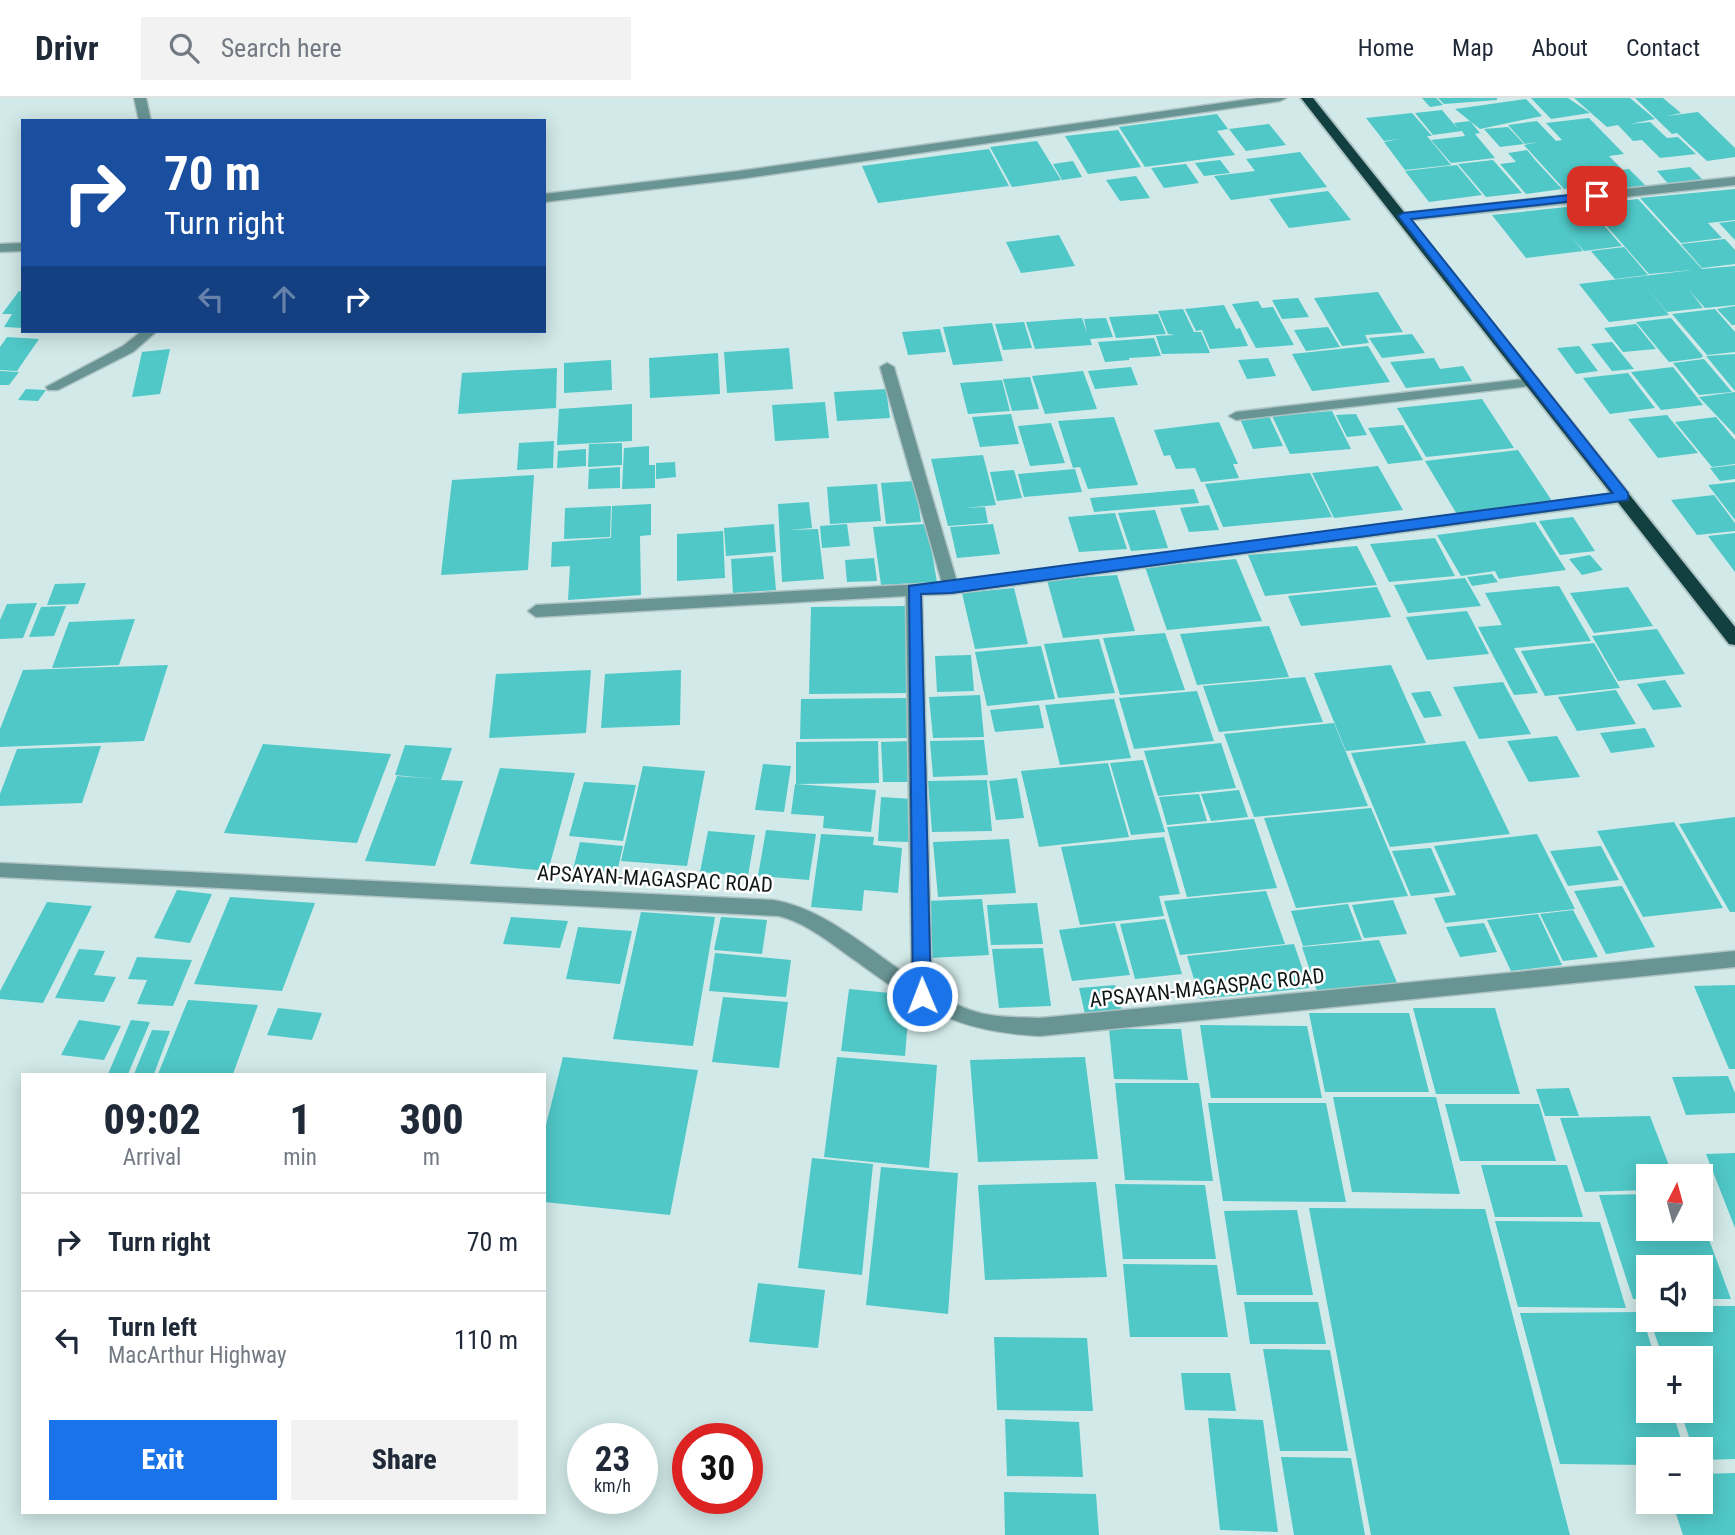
<!DOCTYPE html>
<meta charset="utf-8">
<style>
:root{--surface:#fff;--page:#f2f2f3;--text:#1f2937;--muted:#747a83;--line:#e0e1e3;--accent:#1a73e8}
body{margin:0;font-family:"Roboto Condensed",sans-serif;background:var(--page);color:var(--text);height:100vh;display:flex;flex-direction:column;font-size:26px;white-space:nowrap}
*{box-sizing:border-box;margin:0}
p{font-size:23px;color:var(--muted)}
.icon{flex:none;width:38px;height:38px;fill:none;stroke:currentColor;stroke-width:2;stroke-linecap:round;stroke-linejoin:round}
.map{position:relative;flex:1;overflow:hidden}
.sheet{position:absolute;left:21px;top:975px;width:525px;height:441px;display:flex;flex-direction:column;background:var(--surface);border-radius:0px;box-shadow:0 4px 18px #0003}
.sheet>*{flex:none}
.hud{position:absolute;left:21px;top:21px;width:525px;height:214px;border-radius:0px;box-shadow:0 4px 18px #0003;background:#1a4fa0;color:#fff;overflow:hidden}
.needle{width:46px;rotate:6deg}
.tools{position:absolute;left:1636px;top:1066px;display:grid;gap:14px}
.tools a{display:grid;place-items:center;width:77px;height:77px;border-radius:0px;background:var(--surface);box-shadow:0 4px 18px #0003;font-size:35px}
.speed{position:absolute;left:567px;top:1325px;display:flex;gap:14px;font-size:35px;font-weight:700;text-align:center}
.speed>*{display:grid;place-content:center;width:91px;height:91px;border-radius:50%;background:var(--surface);box-shadow:0 4px 18px #0003;line-height:1}
.speed small{font-size:18px;font-weight:400}
.speed .limit{border:10px solid #d22;background:#fff;color:#111}
.pin{position:absolute;display:grid;place-items:center;width:60px;height:60px;color:#fff;margin:-30px;border-radius:14px;box-shadow:0 4px 10px #0006}
.me{position:absolute;width:77px;margin:-38px;rotate:359deg;stroke-linejoin:round;filter:drop-shadow(0 0 5px #0008)}
.turn{display:flex;align-items:center;gap:24px;height:147px;padding:0 28px;font-size:32px}
.turn .icon{width:91px;height:91px;stroke-width:2.5}
.turn b{display:block;font-size:49px;line-height:60px}
.lanes{display:flex;align-items:center;height:66px;padding:0 28px;background:#0003;justify-content:center;gap:35px;direction:ltr}
.lanes .off{opacity:.35}
.eta{display:flex;justify-content:space-evenly;align-items:center;height:119px;text-align:center}
.eta b{font-size:42px;font-weight:800;line-height:49px}
.cta{display:flex;gap:14px;margin-top:auto;padding:14px 28px}
.cta a{flex:1;height:80px;border-radius:0px;background:var(--accent);color:#fff;font-size:28px;font-weight:800;line-height:80px;text-align:center}
.cta a+a{background:var(--page);color:var(--text)}
ul{padding:0;list-style:none}
li{display:flex;align-items:center;gap:21px;height:98px;padding:0 28px;border-top:2px solid var(--line)}
li div{flex:1}
li b{display:block;font-size:26px}
li em{font-style:normal}
header{display:flex;align-items:center;gap:42px;box-sizing:border-box;height:98px;padding:0 35px;background:var(--surface);border-bottom:2px solid var(--line)}
header strong{font-size:33px}
nav{display:flex;gap:38px;margin-inline-start:auto;font-size:24px}
.search{width:490px;height:63px;background:var(--page);display:flex;align-items:center;gap:18px;box-sizing:border-box;padding:0 24px;border-radius:0px;color:var(--muted);font-size:26px}
.map>svg:first-child{display:block}
</style>
<header>
<strong>Drivr</strong>
<div class="search"><svg class="icon" aria-label="search" viewBox="0 0 24 24"><circle cx="10" cy="10" r="6"/><path d="M15 15l6 6"/></svg>Search here</div>
<nav><a>Home</a><a>Map</a><a>About</a><a>Contact</a></nav>
</header>
<div class="map">
<svg width="1735" height="1437" viewBox="0 0 1735 1437">
<rect width="100%" height="100%" fill="#d1e9e8"/>
<path fill="#4fc8c7" d="M1422,0H1436L1443,7L1430,9Z
M1438,0H1497V2L1444,6Z
M1531,0H1568L1590,15L1551,21Z
M1574,0H1630L1655,21L1630,26L1650,24L1667,40L1678,39L1696,56L1660,60L1642,42L1633,43L1618,27L1607,29Z
M1635,0H1663L1681,15L1667,18L1698,14L1735,50V59L1707,63L1677,35L1672,36Z
M1526,1L1542,18L1480,31L1455,11Z
M1442,12L1458,31L1454,25L1470,23L1480,35L1475,36L1495,60L1451,65L1431,42L1465,38L1462,33L1433,37L1415,15Z
M1412,15L1432,38H1427L1451,67L1405,72L1384,44L1399,41L1384,43L1366,20Z
M1217,16L1228,31L1217,33L1235,57L1145,69L1119,29Z
M1589,20L1624,56L1609,58L1621,70L1592,74L1579,61L1603,86L1564,91L1524,47L1538,44L1525,46L1508,27L1537,23L1556,43L1562,42L1546,25Z
M1269,26L1286,47L1246,53L1229,31Z
M1508,29L1524,46L1500,49L1484,31Z
M1118,32L1141,69L1088,76L1065,38Z
M1037,43L1061,82L1012,89L990,49Z
M989,51L1009,88L878,105L862,68Z
M1527,52L1535,62L1562,91L1526,96L1500,66L1516,64L1508,55Z
M1300,54L1327,89L1231,102L1214,78L1255,73L1246,61Z
M1220,62L1230,75L1204,78L1195,65Z
M1493,62L1522,95L1486,99L1458,66Z
M1073,63L1082,79L1062,82L1053,66Z
M1186,66L1199,85L1164,90L1151,70Z
M1457,67L1482,97L1429,104L1405,73Z
M1690,69L1705,84L1670,88L1657,73Z
M1629,71L1647,89L1613,93L1595,75Z
M1136,78L1150,100L1120,103L1106,82Z
M1735,91V122L1708,125L1722,140L1681,145L1640,100Z
M1328,93L1351,122L1289,130L1269,101Z
M1638,101L1702,171L1735,168V207L1705,210L1689,192L1703,210L1667,214L1644,186L1669,217L1609,224L1579,186L1692,172L1649,176L1588,107Z
M1586,107L1622,148L1584,153L1572,140L1583,153L1526,160L1492,117Z
M1735,123V142L1719,125Z
M1059,137L1075,168L1021,175L1006,144Z
M1725,141L1735,152V166L1702,170L1681,146Z
M1624,149L1648,177L1615,181L1591,153Z
M19,193L23,194V230L4,229L12,216H2Z
M1378,194L1403,234L1365,237L1369,245L1342,248L1314,200Z
M1298,200L1309,219L1282,221L1272,202Z
M1258,203L1262,210L1273,209L1294,247L1256,250L1232,206Z
M1224,207L1236,231L1240,230L1248,248L1210,251L1202,232L1196,233L1185,211Z
M1735,208V227H1732L1717,211Z
M1183,211L1194,234H1201L1210,255L1162,256L1156,238L1175,237L1168,236L1158,213Z
M1715,211L1735,234V254L1707,257L1672,216Z
M1158,216L1166,236L1116,240L1109,219Z
M1082,220L1087,235L1084,221L1106,220L1113,239L1090,241L1092,247L1035,251L1026,224Z
M1671,220L1703,258L1701,260L1669,264L1636,224Z
M1024,224L1032,250L1003,252L995,226Z
M992,225L1003,263L953,267L943,229Z
M1636,226L1656,251L1623,254L1604,230Z
M1328,229L1340,249L1306,253L1294,232Z
M940,231L946,254L908,257L902,234Z
M1412,236L1425,255L1382,260L1369,240Z
M7,239L39,241L17,273L0,272V249Z
M1154,240L1161,258L1129,260V262L1105,264L1098,244Z
M1612,244L1634,271L1612,273L1591,246Z
M1368,248L1390,284L1312,293L1292,256Z
M1579,248L1598,273L1576,276L1557,250Z
M789,250L793,291L727,295L724,254Z
M170,251L160,296L132,299L142,254Z
M718,255L720,296L650,300L649,260Z
M1735,256V293L1706,258Z
M1268,260L1276,278L1247,281L1238,262Z
M1434,260L1440,271L1463,268L1472,283L1406,290L1390,264Z
M1704,261L1732,294L1699,297L1673,265Z
M611,262L612,292L564,295V265Z
M1131,269L1138,287L1095,291L1088,273Z
M1673,269L1703,307L1661,312L1631,274Z
M557,270L556,310L458,316L462,275Z
M0,273L19,274L9,287H0Z
M1083,273L1097,311L1045,316L1032,278Z
M1628,275L1655,310L1610,316L1583,280Z
M1030,279L1039,311L1012,313L1003,281Z
M1002,282L1010,313L968,316L960,285Z
M26,291L46,292L38,303L18,302Z
M886,291L890,320L837,323L834,294Z
M1735,294V337L1699,299Z
M1482,301L1514,350L1426,359L1397,310Z
M825,304L829,340L775,343L772,307Z
M632,306V343L557,347L559,311Z
M1332,313L1351,351L1290,356L1272,318Z
M1011,316L1019,346L980,349L972,319Z
M1356,316L1367,337L1347,339L1336,317Z
M1667,317L1698,355L1658,360L1628,321Z
M1269,318L1283,348L1253,351L1240,321Z
M1114,319L1138,387L1088,391L1080,369L1073,370L1058,323Z
M1716,319L1735,342V366L1712,369L1675,324Z
M1219,324L1238,366H1233L1239,380L1201,384L1195,370L1176,371L1170,357L1164,358L1154,332Z
M1051,325L1065,365L1030,368L1018,328Z
M1403,327L1423,362L1388,366L1368,330Z
M554,343L553,370L517,372L519,345Z
M622,345V367L588,369L589,346Z
M649,348V367H655V390L622,391L624,350Z
M586,351V368L557,370L558,353Z
M1518,352L1554,406L1458,418L1425,363Z
M983,357L996,407L964,410L985,409L988,425L948,428L931,361Z
M675,364L676,379L656,381V365Z
M1735,367V381L1720,383L1710,370Z
M1378,368L1403,412L1334,420L1312,375Z
M620,369V390L588,391L589,371Z
M1075,371L1082,394L1024,399L1018,376Z
M1014,372L1022,400L997,403L990,374Z
M1310,375L1332,419L1223,429L1205,386Z
M534,377L528,472L441,477L452,382Z
M915,383L921,424L886,426L881,385Z
M1735,384V422L1708,387Z
M877,386L881,423L830,426L827,389Z
M1194,391L1199,405L1094,414L1090,400Z
M1714,397L1735,425V433L1697,437L1671,402Z
M809,404L812,430L789,432L818,431L824,481L782,484L778,406Z
M651,406V437L640,438L641,497L568,502L570,468L551,469L552,444L611,440L612,408Z
M1209,407L1219,432L1189,434L1180,410Z
M611,408L610,439L564,441L565,410Z
M1155,412L1168,450L1131,453L1118,415Z
M1115,415L1127,451L1079,454L1068,419Z
M1573,419L1595,453L1560,457L1539,423Z
M1535,424L1566,472L1499,481L1495,473L1461,478L1437,437Z
M774,426L776,454L726,458L724,430Z
M847,426L850,448L822,450L820,428Z
M927,426L937,484L881,487L873,429Z
M993,426L1000,456L957,460L950,429Z
M723,433L725,480L677,483V436Z
M1735,435V474L1708,438Z
M1435,440L1455,478L1389,484L1370,446Z
M1357,448L1377,487L1265,498L1248,457Z
M1590,457L1603,472L1582,477L1569,461Z
M773,458L776,492L733,495L731,461Z
M874,460L877,483L847,484L845,462Z
M1236,461L1262,523L1167,532L1145,469Z
M1492,476L1498,484L1472,488L1467,479Z
M1117,477L1135,533L1063,540L1047,482Z
M1465,480L1481,508L1408,515L1394,487Z
M86,485L78,506L47,507L55,486Z
M1559,488L1591,543L1514,550L1538,595L1514,597L1478,529L1502,527L1485,495Z
M1377,489L1391,519L1301,528L1288,498Z
M1628,489L1653,528L1594,535L1570,495Z
M1014,490L1028,546L975,551L962,495Z
M37,505L23,540L0,541V522L7,506Z
M66,508L54,538L29,539L41,509Z
M907,508L911,595L809,596L811,509Z
M1467,513L1489,556L1427,562L1406,519Z
M135,521L119,567L52,570L69,524Z
M1269,528L1289,579L1197,587L1180,536Z
M1657,531L1685,576L1618,583L1592,538Z
M1165,535L1185,592L1120,597L1103,540Z
M1099,541L1115,595L1058,600L1044,546Z
M1594,545L1620,590L1545,598L1521,553Z
M1041,548L1055,601L987,608L975,554Z
M971,557L974,593L937,594L935,558Z
M168,567L144,643L0,649V631L23,572Z
M1391,567L1426,645L1346,653L1314,575Z
M591,572L586,635L489,640L496,576Z
M681,572L680,627L601,630L605,576Z
M1305,579L1323,624L1219,634L1203,588Z
M1665,582L1682,609L1653,612L1637,586Z
M1503,584L1531,636L1479,641L1453,589Z
M1616,592L1636,626L1577,633L1558,599Z
M1197,593L1214,643L1134,651L1119,600Z
M1430,593L1442,618L1424,620L1411,595Z
M980,597L984,639L933,640L929,599Z
M907,600L909,640L800,641L801,601Z
M1114,601L1131,660L1060,667L1045,607Z
M1039,607L1044,630L995,634L990,612Z
M1334,625L1368,708L1254,719L1224,636Z
M1645,630L1655,649L1611,655L1600,635Z
M1557,638L1580,679L1529,684L1507,643Z
M984,642L988,677L933,679L930,643Z
M878,643L879,685L796,686V644Z
M910,643L912,684H883L881,644Z
M1465,643L1510,736L1390,749L1351,655Z
M1221,645L1236,690L1158,698L1144,653Z
M263,646L391,656L357,745L224,735Z
M405,647L452,650L441,682L463,683L435,768L365,763L397,678L434,681L395,677Z
M101,648L82,705L0,708V696L17,651Z
M1143,662L1165,734L1131,737L1110,665Z
M1108,665L1129,739L1039,749L1021,673Z
M763,666L791,668L784,714L755,712Z
M643,668L705,673L687,768L621,763Z
M500,670L575,675L548,773L470,766Z
M1017,680L1024,720L996,722L989,683Z
M987,682L992,733L932,734L928,683Z
M584,684L636,687L623,743L569,738Z
M795,686L876,692L871,734L823,730L824,718L791,716Z
M1239,692L1248,719L1211,723L1201,696Z
M1199,696L1207,723L1167,727L1159,699Z
M881,699L912,701L909,744L878,743Z
M1371,710L1408,798L1296,810L1264,720Z
M1735,719V814H1730L1679,726Z
M1254,721L1277,790L1187,799L1167,729Z
M1674,724L1723,810L1643,819L1597,733Z
M766,732L816,736L809,782L758,778Z
M708,733L755,737L748,778L700,774Z
M821,736L874,739L873,747L902,750L898,795L864,792L862,813L811,809Z
M1537,736L1575,811L1445,825L1434,800L1456,797L1434,748Z
M1164,739L1180,796L1159,798L1164,818L1080,827L1061,749Z
M1009,741L1016,795L938,799L933,744Z
M580,744L623,748L616,779L572,775Z
M1601,748L1619,782L1568,788L1550,753Z
M1431,750L1450,794L1411,798L1392,753Z
M1622,788L1655,849L1606,856L1574,793Z
M177,792L212,796L190,845L154,840Z
M1266,793L1285,846L1180,857L1164,803Z
M230,799L315,805L282,893L194,886Z
M982,801L989,857L929,860L924,803Z
M1393,802L1407,836L1364,840L1352,807Z
M47,804L92,808L43,905L0,901V893Z
M1037,805L1043,846L991,847L987,807Z
M1348,806L1362,842L1303,848L1291,813Z
M1573,812L1598,859L1563,863L1540,816Z
M641,814L715,819L693,948L613,941Z
M1538,816L1562,867L1511,873L1487,822Z
M511,819L568,823L560,850L503,846Z
M721,819L767,822L762,856L714,852Z
M1165,821L1182,876L1135,881L1120,826Z
M1115,825L1130,877L1072,883L1059,832Z
M1484,825L1497,854L1460,859L1446,829Z
M578,829L632,833L620,886L566,881Z
M1379,842L1398,887L1318,896L1302,849Z
M1294,846L1309,890L1200,901L1187,858Z
M1043,850L1051,908L999,910L992,851Z
M79,851L105,853L94,877L116,879L104,904L55,900Z
M715,855L791,862L786,899L709,893Z
M137,859L192,862L173,908L137,906L147,882L128,881Z
M1115,887L1122,912L1085,916L1079,890Z
M1735,887V971H1729L1694,888Z
M849,891L910,897L905,958L841,953Z
M723,899L788,904L779,970L712,964Z
M188,902L258,907L233,976H158Z
M278,910L322,915L312,942L267,937Z
M1413,910H1495L1520,996H1436Z
M1309,915H1409L1429,994H1325Z
M79,922L121,928L104,962L61,957Z
M131,922L150,924L128,976H108Z
M1200,927L1307,928L1322,1000H1211Z
M1109,931H1181L1188,982L1114,981Z
M152,932L170,933L154,976H134Z
M563,959L698,972L670,1117L544,1104V1035Z
M837,959L937,967L929,1070L824,1059Z
M1085,959L1098,1061L978,1064L970,962Z
M1728,978L1735,995V1015L1686,1017L1672,979Z
M1115,985H1199L1213,1083L1125,1082Z
M1569,990L1579,1018H1545L1536,991Z
M1333,999H1436L1460,1096L1352,1094Z
M1208,1005H1326L1346,1104L1223,1103Z
M1445,1006H1539L1556,1063H1460Z
M1650,1018L1673,1078H1648V1092L1585,1094L1560,1020Z
M1735,1055V1130L1706,1056Z
M812,1060L873,1066L862,1177L798,1170Z
M1481,1067H1567L1583,1119H1495Z
M881,1069L958,1075L948,1216L866,1207Z
M1096,1084L1107,1179L985,1182L978,1087Z
M1115,1086L1205,1087L1216,1161H1123Z
M1648,1096V1130H1701V1120L1731,1201H1701V1169H1648V1201H1633L1599,1097Z
M1309,1110L1485,1111L1570,1437H1371Z
M1297,1112L1313,1197H1237L1224,1113Z
M1495,1123L1600,1124L1626,1210L1518,1209Z
M1123,1166L1217,1167L1228,1239H1130Z
M758,1185L825,1192L818,1250L749,1244Z
M1244,1204H1318L1326,1246H1250Z
M1701,1208H1735V1361L1701,1362V1351H1693L1680,1312H1701V1260H1663L1650,1222H1701Z
M1641,1214L1655,1260H1648V1312H1672L1684,1351H1648V1367L1560,1366L1520,1215Z
M994,1239L1087,1240L1093,1313L997,1312Z
M1263,1251L1330,1252L1348,1353H1280Z
M1181,1275H1230L1236,1313L1185,1312Z
M1208,1320L1263,1322L1278,1434L1220,1432Z
M1005,1321L1079,1324L1083,1379L1007,1378Z
M1281,1359L1351,1360L1365,1437H1294Z
M1735,1375V1437H1683L1672,1404H1701V1376Z
M1004,1394L1096,1396L1099,1437H1005Z"/>
<g fill="none" stroke-linecap="round" stroke-linejoin="round">
<g stroke="#aec3c3" stroke-width="3">
<path id="minor" d="M134,0H146L151,23H139Z
M1257,0H1286L1280,3L739,81L544,104V96L739,73Z
M1735,79V87L1403,123L1397,119L1403,115Z
M23,145V153L0,154V146Z
M142,233H157L133,254L58,292H48L46,289L123,248Z
M887,265L894,269L957,484L1623,394L1630,399L1623,404L951,496L922,497L932,898L929,904L922,906L915,904L912,898L906,498L536,519L528,513L536,507L942,485L880,269Z
M1533,280L1538,281V287L1236,322L1229,318L1236,314Z"/>
</g>
<g stroke="#aec3c3" stroke-width="3">
<path id="tertiary" d="M0,765L773,802C842,813 902,887 970,912C992,920 1017,919 1040,920L1735,853V869L1040,938C957,934 922,911 856,863C833,847 806,824 778,818L0,779Z"/>
</g>
<g stroke="#aec3c3" stroke-width="4">
<path id="trunk" d="M1301,0H1313L1735,529V547L1729,546Z"/>
</g>
<use href="#minor" fill="#689493" fill-rule="evenodd"/>
<use href="#tertiary" fill="#689493" fill-rule="evenodd"/>
<use href="#trunk" fill="#123f3f" fill-rule="evenodd"/>
</g>
<path fill="#1a73e8" stroke="#114b97" stroke-width="2" d="M1597,94L1602,98L1601,100L1411,121L1628,395V402L951,495L921,496L931,898L928,904H916L913,898L909,488L1613,395L1398,118L1403,115Z"/>
<g text-anchor="middle" dominant-baseline="central" stroke-width="5" stroke-linejoin="round" paint-order="stroke">
<g font-size="21" fill="#101818" stroke="#fff">
<text transform="translate(655 781) rotate(3)">APSAYAN-MAGASPAC ROAD</text>
<text transform="translate(1207 890) rotate(-6)">APSAYAN-MAGASPAC ROAD</text>
</g>
</g>
</svg>
<div class="tools">
<a><svg class="needle" viewBox="-14 -14 28 28"><path d="M0-13l5 13h-10z" fill="#e53935"/><path d="M0 13l5-13h-10z" fill="#747a83"/></svg></a>
<a><svg class="icon" aria-label="sound" viewBox="0 0 24 24"><path d="M4 9h4l5-4v14l-5-4H4zM17 9q2 3 0 6"/></svg></a>
<a>+</a>
<a>−</a>
</div>
<div class="speed"><div>23<small>km/h</small></div><div class="limit">30</div></div>
<div class="pin" style="left:1597px;top:98px;background:#d93025"><svg class="icon" aria-label="arrive" viewBox="0 0 24 24"><path d="M6 21V4h12l-3 4 3 4H6"/></svg></div>
<svg class="me" style="left:922px;top:898px" viewBox="-20 -20 40 40"><circle r="17" fill="#1a73e8" stroke="#fff" stroke-width="3"/><path d="M0-11L8 9 0 5-8 9z" fill="#fff"/></svg>
<div class="hud">
<div class="turn"><svg class="icon" aria-label="right" viewBox="0 0 24 24"><path d="M7 20v-9h11M14 6l5 5-5 5"/></svg><div><b>70 m</b>Turn right</div></div>
<div class="lanes"><svg class="icon off" aria-label="left" viewBox="0 0 24 24"><path d="M17 20v-9H6M10 6l-5 5 5 5"/></svg><svg class="icon off" aria-label="ahead" viewBox="0 0 24 24"><path d="M12 20V5M6 11l6-6 6 6"/></svg><svg class="icon" aria-label="right" viewBox="0 0 24 24"><path d="M7 20v-9h11M14 6l5 5-5 5"/></svg></div>
</div>
<section class="sheet">
<div class="eta">
<div><b>09:02</b><p>Arrival</p></div>
<div><b>1</b><p>min</p></div>
<div><b>300</b><p>m</p></div>
</div>
<ul>
<li><svg class="icon" aria-label="right" viewBox="0 0 24 24"><path d="M7 20v-9h11M14 6l5 5-5 5"/></svg><div><b>Turn right</b></div><em>70 m</em></li>
<li><svg class="icon" aria-label="left" viewBox="0 0 24 24"><path d="M17 20v-9H6M10 6l-5 5 5 5"/></svg><div><b>Turn left</b><p>MacArthur Highway</p></div><em>110 m</em></li>
</ul>
<div class="cta"><a>Exit</a><a>Share</a></div>
</section>
</div>
